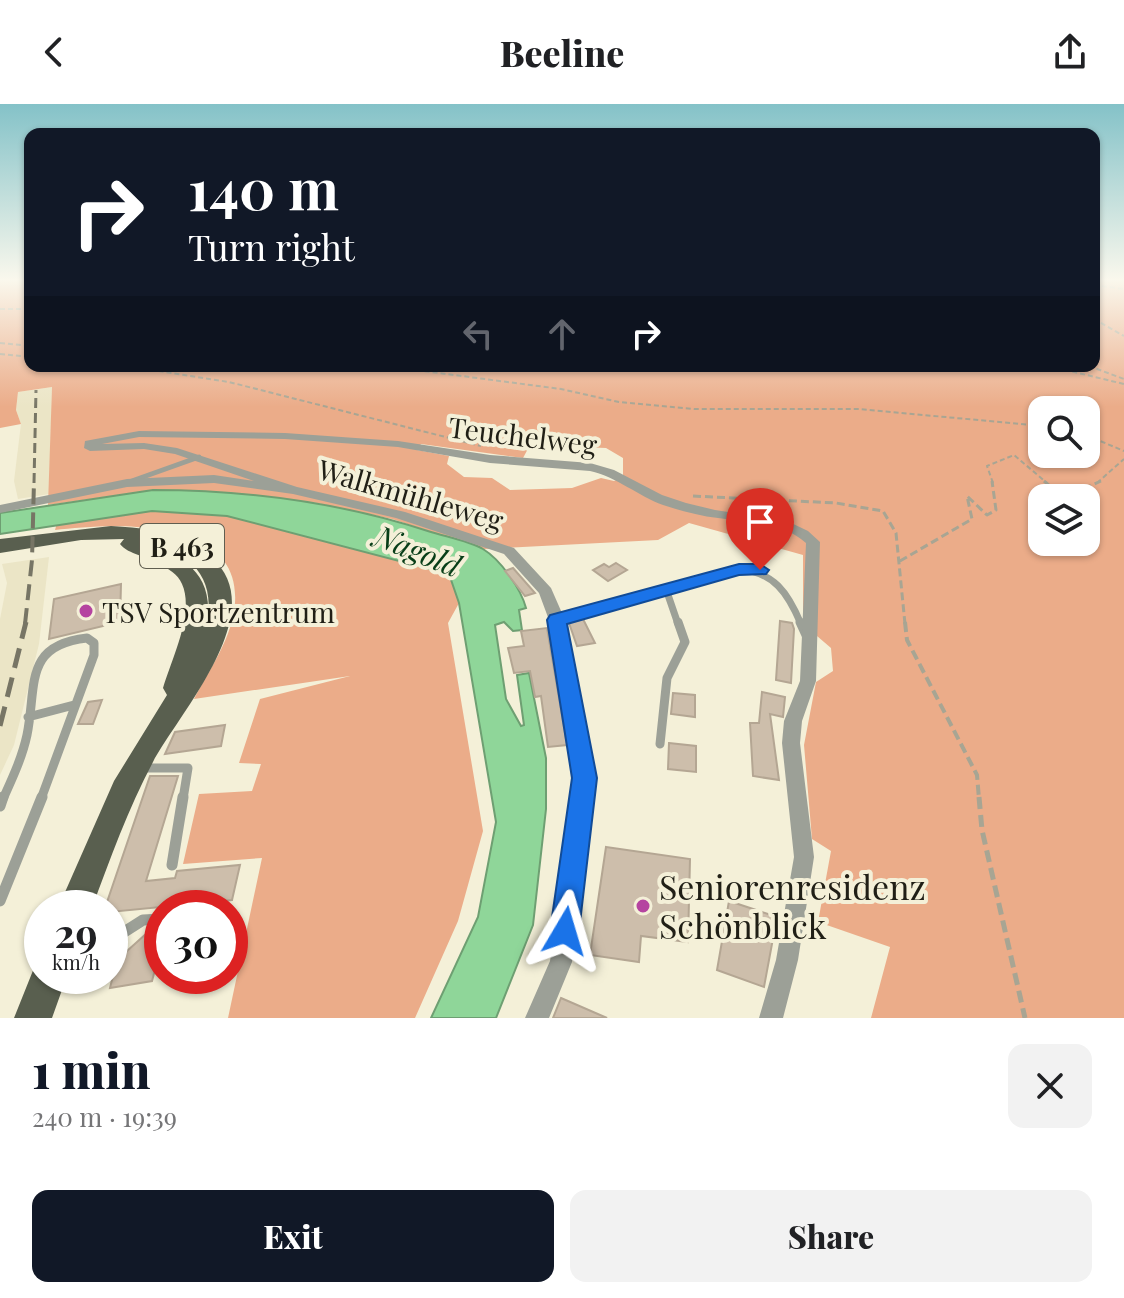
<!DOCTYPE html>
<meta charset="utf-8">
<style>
:root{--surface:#fff;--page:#f2f2f2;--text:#202124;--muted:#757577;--accent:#111827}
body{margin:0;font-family:"Playfair Display",serif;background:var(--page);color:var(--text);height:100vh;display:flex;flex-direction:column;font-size:30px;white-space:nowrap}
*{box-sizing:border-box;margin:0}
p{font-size:26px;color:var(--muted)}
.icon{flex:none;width:44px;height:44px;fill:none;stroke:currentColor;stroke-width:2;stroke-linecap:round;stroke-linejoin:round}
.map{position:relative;height:914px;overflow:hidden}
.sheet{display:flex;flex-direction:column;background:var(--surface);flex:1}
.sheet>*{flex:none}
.guide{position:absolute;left:24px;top:24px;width:1076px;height:244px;border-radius:16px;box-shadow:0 2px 6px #0004;background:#111827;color:#fff;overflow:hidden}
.tools{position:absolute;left:1028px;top:292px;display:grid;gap:16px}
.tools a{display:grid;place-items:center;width:72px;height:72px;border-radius:16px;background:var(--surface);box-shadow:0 2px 6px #0004;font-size:40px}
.speed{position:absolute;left:24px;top:786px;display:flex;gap:16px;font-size:40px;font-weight:700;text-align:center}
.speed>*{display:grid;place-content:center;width:104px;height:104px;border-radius:50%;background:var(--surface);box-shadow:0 2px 6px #0004;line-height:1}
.speed small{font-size:20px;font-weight:400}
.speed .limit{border:12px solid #d22;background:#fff;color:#111}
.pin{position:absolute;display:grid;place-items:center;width:68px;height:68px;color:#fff;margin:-82px -34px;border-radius:50% 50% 50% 0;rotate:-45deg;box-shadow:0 0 8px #0007}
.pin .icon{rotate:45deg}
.me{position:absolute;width:88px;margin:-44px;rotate:7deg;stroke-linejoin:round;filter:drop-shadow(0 0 6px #0008)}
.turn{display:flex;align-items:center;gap:28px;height:168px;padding:0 32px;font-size:36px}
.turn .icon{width:104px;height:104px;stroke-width:2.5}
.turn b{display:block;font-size:56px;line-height:68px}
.lanes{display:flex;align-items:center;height:76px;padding:0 32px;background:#0003;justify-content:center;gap:40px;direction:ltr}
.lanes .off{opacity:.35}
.round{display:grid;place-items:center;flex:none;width:84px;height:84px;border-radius:16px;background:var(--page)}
.overview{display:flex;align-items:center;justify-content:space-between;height:136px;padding:0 32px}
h1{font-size:48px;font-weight:800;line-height:60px;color:var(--accent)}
.button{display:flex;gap:16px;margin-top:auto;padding:16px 32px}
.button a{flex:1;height:92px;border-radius:16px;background:var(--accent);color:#fff;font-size:32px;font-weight:800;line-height:92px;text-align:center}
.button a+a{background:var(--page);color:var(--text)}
header{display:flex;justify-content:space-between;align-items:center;height:104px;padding:0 32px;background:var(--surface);font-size:36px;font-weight:800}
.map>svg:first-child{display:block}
</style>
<header><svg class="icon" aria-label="back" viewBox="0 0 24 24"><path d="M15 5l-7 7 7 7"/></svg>Beeline<svg class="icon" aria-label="share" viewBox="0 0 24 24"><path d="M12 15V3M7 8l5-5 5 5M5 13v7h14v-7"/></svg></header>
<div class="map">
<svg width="1124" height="914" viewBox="0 0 1124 914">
<rect width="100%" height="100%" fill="#f4f0d8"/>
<path fill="#ebe5c6" d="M52,283L49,390L18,395L14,377L21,320L16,306L18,288Z
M49,453L39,540L14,641L0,671V515L7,479L2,460Z"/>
<path fill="#ebac89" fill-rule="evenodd" d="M0,175H30V262H1094V175H1124V914H871L890,843L818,818L831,747L812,735L804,641L816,578L833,567L831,544L803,520V451L689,419L658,436L484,445L392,415L317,399L153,386L48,401L52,283L18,288L16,306L21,320L0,324ZM1042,306H1086V350H1042ZM421,340L523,354L530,341L606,344L623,354V373L614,377L601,374L572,384L510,386L492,374L464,373L447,360L449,352L417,346ZM1042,394H1086V438H1042Z
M154,407L227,412L449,470L459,499L448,519L483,727L458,817L415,914H228L262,754L183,760L199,690L252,687L261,660L239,659L260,595L350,572L194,595C209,566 233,533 235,499C241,410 110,420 55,426L57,419Z"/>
<path fill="#8fd699" stroke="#6e9f72" stroke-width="2" d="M153,386C248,386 340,398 431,428C447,433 469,437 483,445C501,456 521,485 526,504L519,506L522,526L513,527L504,518L495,521L506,595L521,622L524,621L517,571L529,569L546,654V705L533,821L496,914H431L478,813L496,718L459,499L449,470L227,412L152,407L0,430V409Z"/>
<path fill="#cdbeab" stroke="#b4a693" stroke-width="2" d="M616,459L627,466L608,477L593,466L604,460L609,463Z
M513,464L535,489L525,492L505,467Z
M121,480L120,518L49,535L54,495Z
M583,515L595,539L577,542L569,519Z
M780,517L792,519L794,525L791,579L776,576Z
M547,524L567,641L548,643L541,592L535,593L530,567L514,569L508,544L524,542L521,527Z
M762,588L785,593L783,613L770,610L779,676L753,672L750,619H759Z
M673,589L695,591V613L671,610Z
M102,596L93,620H78L88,598Z
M225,621L221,642L165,650L175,628Z
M669,639L696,642V668L668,665Z
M150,672H178L146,777L175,774L177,767L240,761L232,796L110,808V804H105Z
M606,743L690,755L688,838L641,832L639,858L590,851Z
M729,797L777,813L764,883L717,866Z
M162,827V857L157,858L152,877L110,884L117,856L147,829Z
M561,894L607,914H553Z"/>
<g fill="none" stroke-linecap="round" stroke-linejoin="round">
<path stroke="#a8a593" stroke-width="2" stroke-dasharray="5 3" stroke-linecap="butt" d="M1094,181L1124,185
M0,205H30
M1094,215L1124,232
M0,239L30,242
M0,250L30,253
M127,262L229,278L481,342
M385,262L561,285L619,298L694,305H859L1042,322
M1049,262L1124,280
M1089,262L1124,275
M1086,331L1124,347
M993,379L987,362L1014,351L1047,379
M1097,379L1124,355"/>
<path stroke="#a8a593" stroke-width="3" stroke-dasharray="8 4" stroke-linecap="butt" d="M1044,377L1064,394L1101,377
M693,392L836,399L883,407L896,429L905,520
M900,457L972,415L967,392L987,411L996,406L992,377"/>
<path stroke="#a8a593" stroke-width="4" stroke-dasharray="10 5" stroke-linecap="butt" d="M905,518L907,536L977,671L979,695"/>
<path stroke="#a8a593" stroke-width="5" stroke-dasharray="12 6" stroke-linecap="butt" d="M979,693L982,726L1025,914"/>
<path stroke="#9ca097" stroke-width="5" d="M129,378L199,353"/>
<path stroke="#9ca097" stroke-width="7" d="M667,488L678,520
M557,516L739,465C774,468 788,489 801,520"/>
<path stroke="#9ca097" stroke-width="9" d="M800,518L806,531
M28,613L74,601
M660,640L667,574L685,538L678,518
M142,664H188L183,695
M3,695C12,675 22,654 27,631C37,582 23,541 87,534L94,539V551L41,695"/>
<path stroke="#9ca097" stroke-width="11" d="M0,702L3,693
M172,761L183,693
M0,797L42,693
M110,837L143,816L162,815"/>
<path fill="#9ca097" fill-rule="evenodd" d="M139,327L285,329L398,337L490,351L590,359L614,366L662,391L686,399L715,406L787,417L808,427L820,438L816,577L802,617L800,639L814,753L798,856L783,914H759L776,856L794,753L782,639L784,617L800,577L806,439C781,417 749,419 718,414C700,412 681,407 663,401C638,392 617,373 590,367L490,359L398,343L285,335L139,333L102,340L144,339L177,344L297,383L405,408L514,444L551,484L565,516L594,674L572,858L549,914H525L550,857L576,674L549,516L539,489L504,450L396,414L293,390L214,379L127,383L0,409V401L127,375L214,371L254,377L175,350L144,345L90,347L84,344L85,337Z"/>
<path fill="#595f4f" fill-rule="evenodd" d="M111,422C149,424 183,428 212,454C272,507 180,608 153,658C128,705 110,755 92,804H58L114,677L167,591L163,584C171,556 195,509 182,480C178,470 168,465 159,459C147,452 129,451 120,440L124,435L81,436L0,449V435ZM140,436C180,444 214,465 208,511C211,465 178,450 140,436Z
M42,857V872H67L52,914H14L36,859Z"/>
<path stroke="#777565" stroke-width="3" stroke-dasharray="10 5" stroke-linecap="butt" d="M34,379L36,286"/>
<path stroke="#777565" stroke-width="4" stroke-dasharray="16 8" stroke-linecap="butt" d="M25,520L32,456L34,377"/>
<path stroke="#777565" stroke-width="5" stroke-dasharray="20 10" stroke-linecap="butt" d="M0,622L26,518"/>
</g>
<linearGradient id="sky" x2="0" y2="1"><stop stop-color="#84c2c8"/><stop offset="0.58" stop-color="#faf8ed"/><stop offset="1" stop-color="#faf8ed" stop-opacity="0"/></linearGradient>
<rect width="1124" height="303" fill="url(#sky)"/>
<path fill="#1a73e8" stroke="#114b97" stroke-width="2" d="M739,460H760L769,466L766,470L739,471L567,520L597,674L579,827L575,837L565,842L555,837L550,827L572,674L547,516L550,511Z"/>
<g fill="#b544a0" stroke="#f4f0d8" stroke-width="3">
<circle cx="86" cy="507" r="8"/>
<circle cx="643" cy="802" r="8"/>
</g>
<g text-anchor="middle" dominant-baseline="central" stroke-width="8" stroke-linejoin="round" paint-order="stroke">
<rect fill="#f4f0d8" stroke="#605e50" stroke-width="2" x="140" y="420" width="84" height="44" rx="6"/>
<g font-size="26" font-weight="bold" fill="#201f16">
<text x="182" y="442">B 463</text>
</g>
<g font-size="28" fill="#201f16" stroke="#f4f0d8">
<text transform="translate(523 331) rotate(7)">Teuchelweg</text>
<text transform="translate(411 390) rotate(16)">Walkmühleweg</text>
</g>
<g font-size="28" fill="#201f16" stroke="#f4f0d8" text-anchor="start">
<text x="102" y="507">TSV Sportzentrum</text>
</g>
<g font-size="30" font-style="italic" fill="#083e18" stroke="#f4f0d8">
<text transform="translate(418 446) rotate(22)">Nagold</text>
</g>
<g font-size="34" fill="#201f16" stroke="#f4f0d8" text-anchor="start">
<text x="659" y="782">Seniorenresidenz<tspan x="659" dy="39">Schönblick</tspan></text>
</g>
</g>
</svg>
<div class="tools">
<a><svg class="icon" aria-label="search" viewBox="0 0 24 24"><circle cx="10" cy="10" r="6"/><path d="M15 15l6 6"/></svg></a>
<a><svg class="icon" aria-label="layers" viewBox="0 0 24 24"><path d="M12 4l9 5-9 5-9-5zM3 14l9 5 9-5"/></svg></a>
</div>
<div class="speed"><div>29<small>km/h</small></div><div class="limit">30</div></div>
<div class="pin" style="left:760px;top:466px;background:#d93025"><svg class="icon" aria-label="arrive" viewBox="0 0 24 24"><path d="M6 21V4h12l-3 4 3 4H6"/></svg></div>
<svg class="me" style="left:565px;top:827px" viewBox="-20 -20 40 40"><path d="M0-17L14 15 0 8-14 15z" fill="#1a73e8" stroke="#fff" stroke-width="4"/></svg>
<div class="guide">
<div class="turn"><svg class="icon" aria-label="right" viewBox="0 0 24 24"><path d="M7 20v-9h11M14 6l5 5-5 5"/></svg><div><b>140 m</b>Turn right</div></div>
<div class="lanes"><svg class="icon off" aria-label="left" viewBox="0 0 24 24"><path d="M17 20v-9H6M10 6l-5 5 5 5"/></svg><svg class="icon off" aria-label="ahead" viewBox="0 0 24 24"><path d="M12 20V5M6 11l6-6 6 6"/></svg><svg class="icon" aria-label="right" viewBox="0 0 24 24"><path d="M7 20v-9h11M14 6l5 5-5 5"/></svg></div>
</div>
</div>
<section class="sheet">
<div class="overview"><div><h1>1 min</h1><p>240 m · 19:39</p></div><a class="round"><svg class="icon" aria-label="close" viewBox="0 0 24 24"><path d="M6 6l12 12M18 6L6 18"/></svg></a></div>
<div class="button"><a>Exit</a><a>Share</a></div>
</section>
